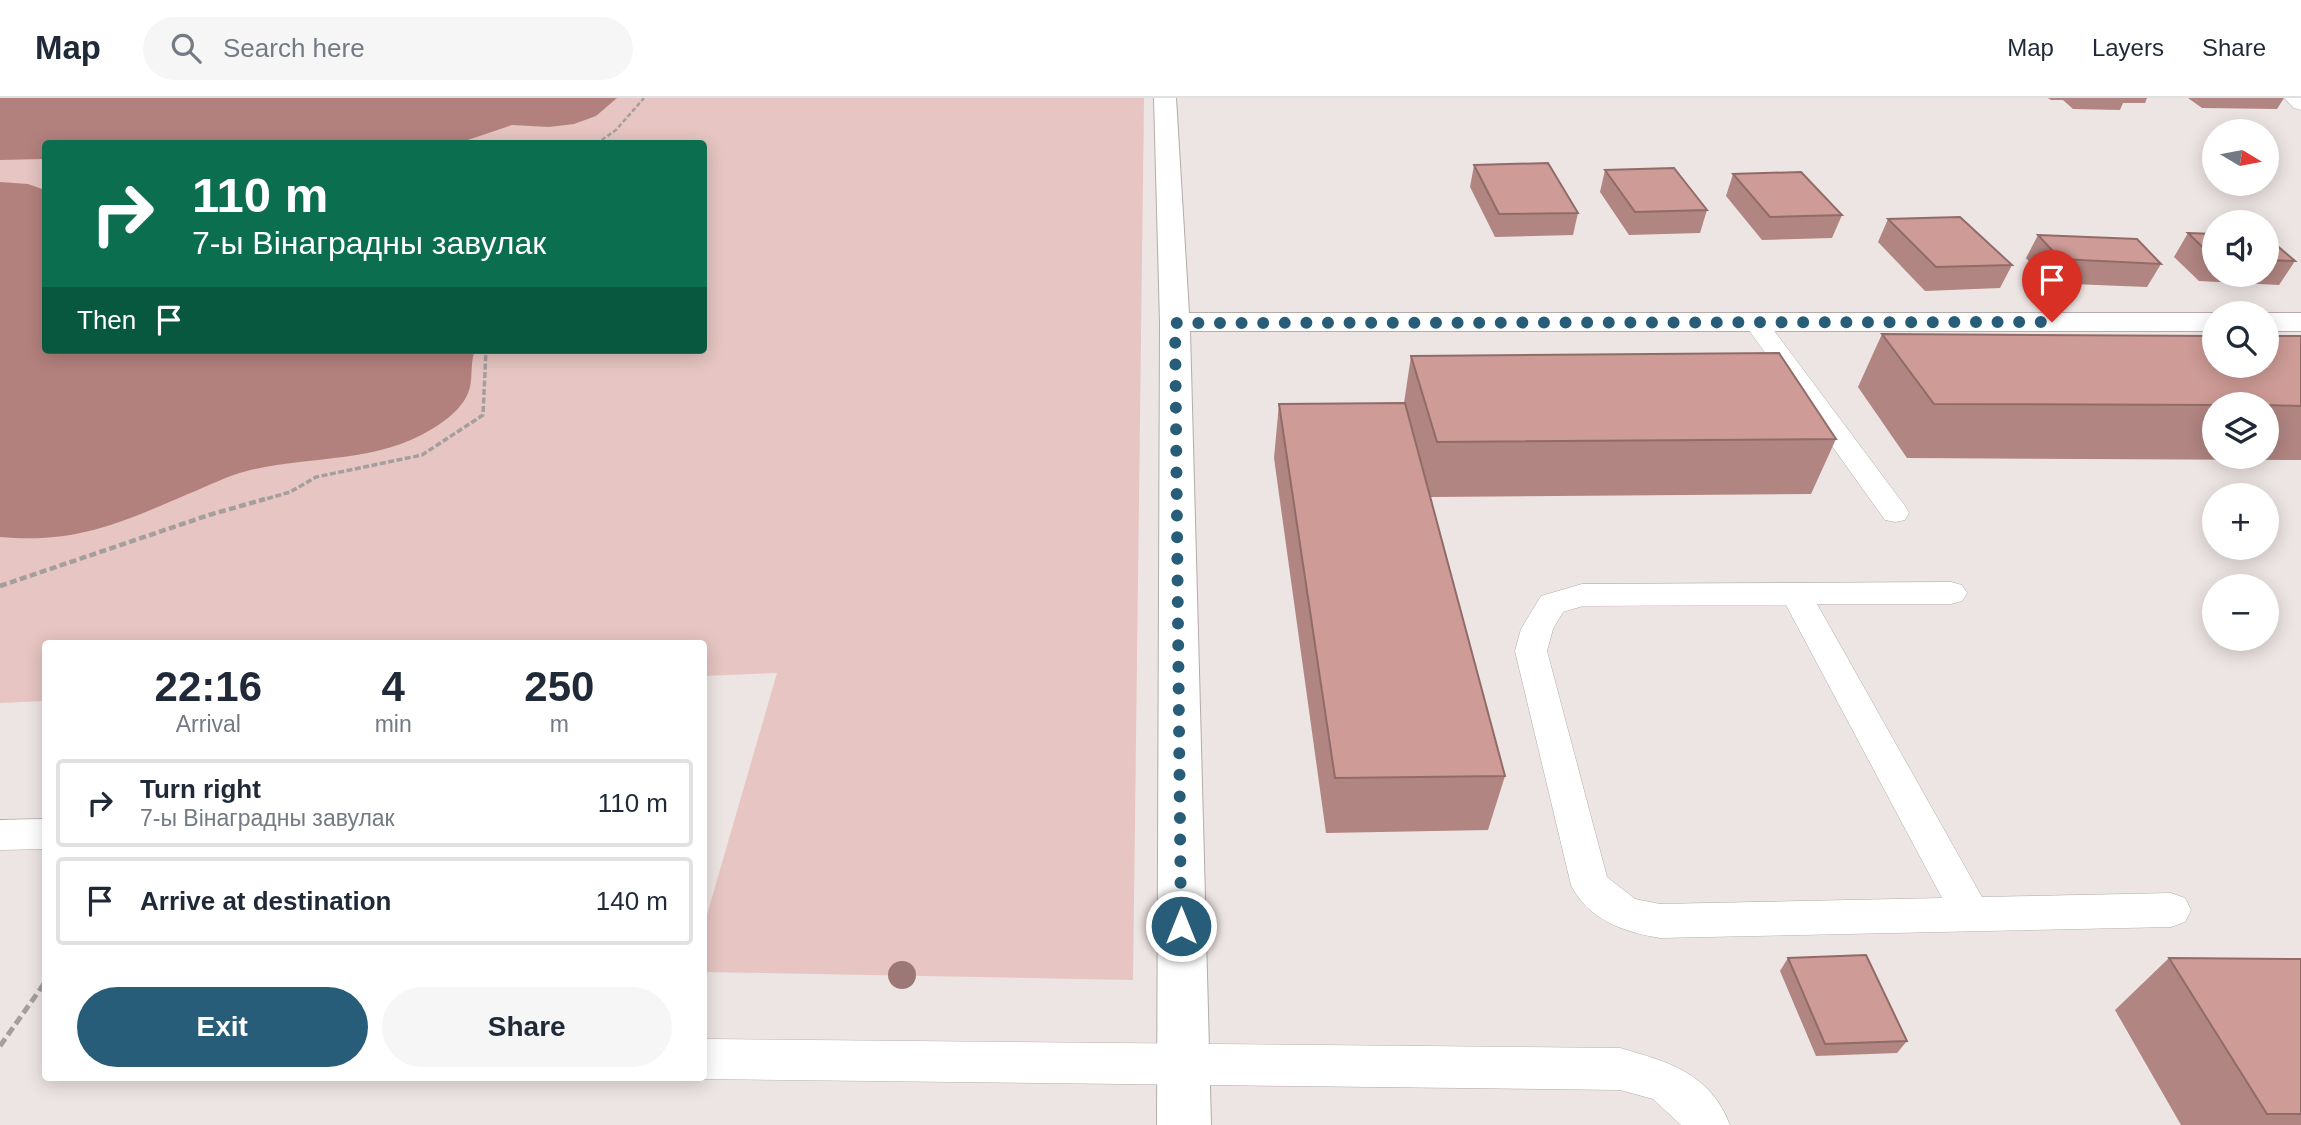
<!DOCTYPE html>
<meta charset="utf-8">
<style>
:root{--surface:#fff;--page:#f6f6f7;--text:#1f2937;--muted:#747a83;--line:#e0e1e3;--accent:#285d79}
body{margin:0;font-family:Arial,sans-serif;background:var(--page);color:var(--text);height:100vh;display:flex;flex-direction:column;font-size:26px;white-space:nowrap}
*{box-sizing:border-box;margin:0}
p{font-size:23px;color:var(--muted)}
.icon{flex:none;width:38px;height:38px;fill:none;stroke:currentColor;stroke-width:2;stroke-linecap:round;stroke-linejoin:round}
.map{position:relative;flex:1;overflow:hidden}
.details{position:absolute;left:42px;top:542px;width:665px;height:441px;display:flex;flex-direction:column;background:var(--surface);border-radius:7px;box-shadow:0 4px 18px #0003}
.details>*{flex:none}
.banner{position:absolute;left:42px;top:42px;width:665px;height:214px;border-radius:7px;box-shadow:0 4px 18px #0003;background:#0b6e4f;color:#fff;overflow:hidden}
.needle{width:46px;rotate:100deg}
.controls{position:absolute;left:2202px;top:21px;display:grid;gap:14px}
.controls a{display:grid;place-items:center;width:77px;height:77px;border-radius:50%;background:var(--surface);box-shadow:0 4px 18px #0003;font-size:35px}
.pin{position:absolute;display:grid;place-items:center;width:60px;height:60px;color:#fff;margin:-72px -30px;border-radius:50% 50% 50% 0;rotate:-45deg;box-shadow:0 0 7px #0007}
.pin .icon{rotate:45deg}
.me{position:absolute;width:77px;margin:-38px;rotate:0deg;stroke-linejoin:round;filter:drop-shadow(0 0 5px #0008)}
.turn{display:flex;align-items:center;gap:24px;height:147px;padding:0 35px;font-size:32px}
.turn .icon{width:91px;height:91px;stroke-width:2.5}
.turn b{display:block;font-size:49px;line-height:60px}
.then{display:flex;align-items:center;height:66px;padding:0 35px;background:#0003;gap:14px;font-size:26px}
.eta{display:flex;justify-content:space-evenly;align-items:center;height:119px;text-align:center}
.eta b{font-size:42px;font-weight:700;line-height:49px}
.primary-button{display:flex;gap:14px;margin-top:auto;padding:14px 35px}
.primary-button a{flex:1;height:80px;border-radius:42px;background:var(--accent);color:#fff;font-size:28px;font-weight:700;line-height:80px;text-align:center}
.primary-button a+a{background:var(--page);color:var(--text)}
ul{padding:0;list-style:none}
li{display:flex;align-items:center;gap:21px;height:88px;margin:0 14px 10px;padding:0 21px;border:4px solid var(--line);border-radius:7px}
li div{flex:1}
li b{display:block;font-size:26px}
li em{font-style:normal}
header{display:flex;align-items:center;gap:42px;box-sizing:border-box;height:98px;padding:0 35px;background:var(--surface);border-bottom:2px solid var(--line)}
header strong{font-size:33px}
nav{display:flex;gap:38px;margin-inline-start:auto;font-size:24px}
.search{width:490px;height:63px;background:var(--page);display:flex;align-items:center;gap:18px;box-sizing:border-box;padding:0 24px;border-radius:38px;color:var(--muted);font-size:26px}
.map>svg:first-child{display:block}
</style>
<header>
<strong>Map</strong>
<div class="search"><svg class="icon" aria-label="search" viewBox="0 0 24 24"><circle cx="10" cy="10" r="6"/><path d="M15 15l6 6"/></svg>Search here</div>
<nav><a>Map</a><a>Layers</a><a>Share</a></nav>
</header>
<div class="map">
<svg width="2301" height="1027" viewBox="0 0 2301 1027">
<rect width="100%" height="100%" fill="#ede5e4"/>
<path fill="#e6c5c2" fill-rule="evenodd" d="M0,0H1144L1133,882L704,874V827L777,575L704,578V546H46L45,603L0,605ZM46,46H704V252H46Z"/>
<path fill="#b3817d" d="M0,0H617L596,18L574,26L549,29L512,27L459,45L46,46L45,61L0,62Z
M0,84L28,86L45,92L46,252H475C471,263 472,273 471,283C469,305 450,320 432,331C376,366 309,357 247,373C227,378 208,388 188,396C121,425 75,446 0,439Z"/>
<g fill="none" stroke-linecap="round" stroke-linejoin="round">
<g stroke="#b3acab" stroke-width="1">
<path id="service" d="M2284,0H2301V12L2294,10Z
M1755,217L1764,219L1905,408L1909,415L1905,422L1895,424L1885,422L1743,224L1746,219Z
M1951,484L1962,487L1967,495L1962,503L1951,506H1817L1982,799L2171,795L2185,800L2191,812L2185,824L2171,829L1660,840C1624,834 1588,822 1571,787L1515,553L1521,531L1541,498L1582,486ZM1786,507L1942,800L1660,806L1635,801L1607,779L1547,553L1553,531L1563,514L1583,508Z
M46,721V751L0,752V722Z
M704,941L1620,950C1669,964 1710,975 1730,1027H1681L1653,1001L1620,992L704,981L701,980H704Z"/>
</g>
<g stroke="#b3acab" stroke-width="2">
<path id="minor" d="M1154,0H1176L1189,215H2214V233H1190L1211,1027H1157L1160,224Z
M2266,215H2301V233H2266Z"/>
</g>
<path stroke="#a49e9d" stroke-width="2.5" stroke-dasharray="4.5 2.5" stroke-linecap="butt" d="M596,46L616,32L644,0"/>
<path stroke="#a49e9d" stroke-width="3.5" stroke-dasharray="6 2.5" stroke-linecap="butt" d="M259,403L290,394L316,379L422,357L483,317L486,252"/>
<path stroke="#a49e9d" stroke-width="4.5" stroke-dasharray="7 3.5" stroke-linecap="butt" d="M0,488L209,417L265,401"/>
<path stroke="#a49e9d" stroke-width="5" stroke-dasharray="9 4.5" stroke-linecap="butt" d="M0,948L46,883"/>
<use href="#service" fill="#fff" fill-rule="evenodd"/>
<use href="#minor" fill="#fff" fill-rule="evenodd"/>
</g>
<circle fill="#9d7776" cx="902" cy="877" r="14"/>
<path fill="#b18581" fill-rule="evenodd" d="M2048,0H2147L2145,5H2123L2120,12L2073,11L2063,2H2051Z
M2188,0H2284L2277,11L2202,10Z
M1474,67L1578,115L1573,137L1495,139L1470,89Z
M1605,72L1707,112L1700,135L1629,137L1600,94Z
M1733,76L1842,117L1832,140L1762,142L1726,98Z
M1888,121L2012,167L2000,190L1925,193L1878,144Z
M2188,135L2214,136V177H2266V139L2295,163L2279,187L2199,183L2174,159Z
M2038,137L2161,166L2147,189L2047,185L2026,160Z
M1882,236L2301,238V362L1907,360L1858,289ZM2214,306H2266V359H2214Z
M1411,258L1836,341L1811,396L1430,399L1505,678L1488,732L1326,735L1274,360L1279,306L1404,305Z
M1788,860L1907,943L1897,955L1816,958L1780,873Z
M2169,860L2301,861V1027H2181L2115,912Z"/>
<path fill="#ce9b96" stroke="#906c69" stroke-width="2" d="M1548,65L1578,115L1499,116L1474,67Z
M1674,70L1707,112L1635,114L1605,72Z
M1801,74L1842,117L1770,119L1733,76Z
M1960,119L2012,167L1936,169L1888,121Z
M2188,135L2214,136V160Z
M2038,137L2137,141L2161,166L2060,161Z
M2266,139H2267L2295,163L2266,162Z
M1882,236L2214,238V268H2266V238H2301V308L2266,307V306H2214V307L1934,306Z
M1779,255L1836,341L1437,344L1411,258Z
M1405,305L1505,678L1335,680L1279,306Z
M1866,857L1907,943L1825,946L1788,860Z
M2169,860L2301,861V1016H2267Z"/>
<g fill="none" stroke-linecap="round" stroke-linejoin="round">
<path stroke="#285d79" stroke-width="12" stroke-dasharray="0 21.6" d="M1181,828L1175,225L2052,224"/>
</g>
</svg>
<div class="controls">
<a><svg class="needle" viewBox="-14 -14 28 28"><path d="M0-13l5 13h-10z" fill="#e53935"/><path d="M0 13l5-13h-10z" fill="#747a83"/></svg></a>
<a><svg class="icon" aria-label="sound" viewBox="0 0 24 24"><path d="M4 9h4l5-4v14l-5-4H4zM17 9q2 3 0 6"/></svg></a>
<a><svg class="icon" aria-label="search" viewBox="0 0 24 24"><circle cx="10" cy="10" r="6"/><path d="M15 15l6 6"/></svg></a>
<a><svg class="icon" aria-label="layers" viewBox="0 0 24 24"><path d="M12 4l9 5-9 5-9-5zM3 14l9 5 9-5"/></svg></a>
<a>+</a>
<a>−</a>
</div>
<div class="pin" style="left:2052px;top:224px;background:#d93025"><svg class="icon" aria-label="arrive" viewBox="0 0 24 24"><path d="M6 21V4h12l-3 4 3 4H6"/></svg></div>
<svg class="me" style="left:1181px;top:828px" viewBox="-20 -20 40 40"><circle r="17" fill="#285d79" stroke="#fff" stroke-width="3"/><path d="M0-11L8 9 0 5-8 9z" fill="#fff"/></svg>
<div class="banner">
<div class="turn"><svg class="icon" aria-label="right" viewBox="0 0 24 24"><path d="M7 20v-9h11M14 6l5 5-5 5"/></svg><div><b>110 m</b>7-ы Вінаградны завулак</div></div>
<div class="then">Then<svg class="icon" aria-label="arrive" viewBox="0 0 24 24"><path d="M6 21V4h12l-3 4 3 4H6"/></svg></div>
</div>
<section class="details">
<div class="eta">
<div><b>22:16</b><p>Arrival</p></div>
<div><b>4</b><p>min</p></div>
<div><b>250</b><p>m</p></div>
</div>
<ul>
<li><svg class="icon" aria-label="right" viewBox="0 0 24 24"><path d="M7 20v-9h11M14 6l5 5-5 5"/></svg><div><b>Turn right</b><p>7-ы Вінаградны завулак</p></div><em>110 m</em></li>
<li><svg class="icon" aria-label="arrive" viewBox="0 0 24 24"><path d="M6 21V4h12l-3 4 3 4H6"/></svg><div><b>Arrive at destination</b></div><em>140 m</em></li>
</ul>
<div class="primary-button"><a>Exit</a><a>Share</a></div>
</section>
</div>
